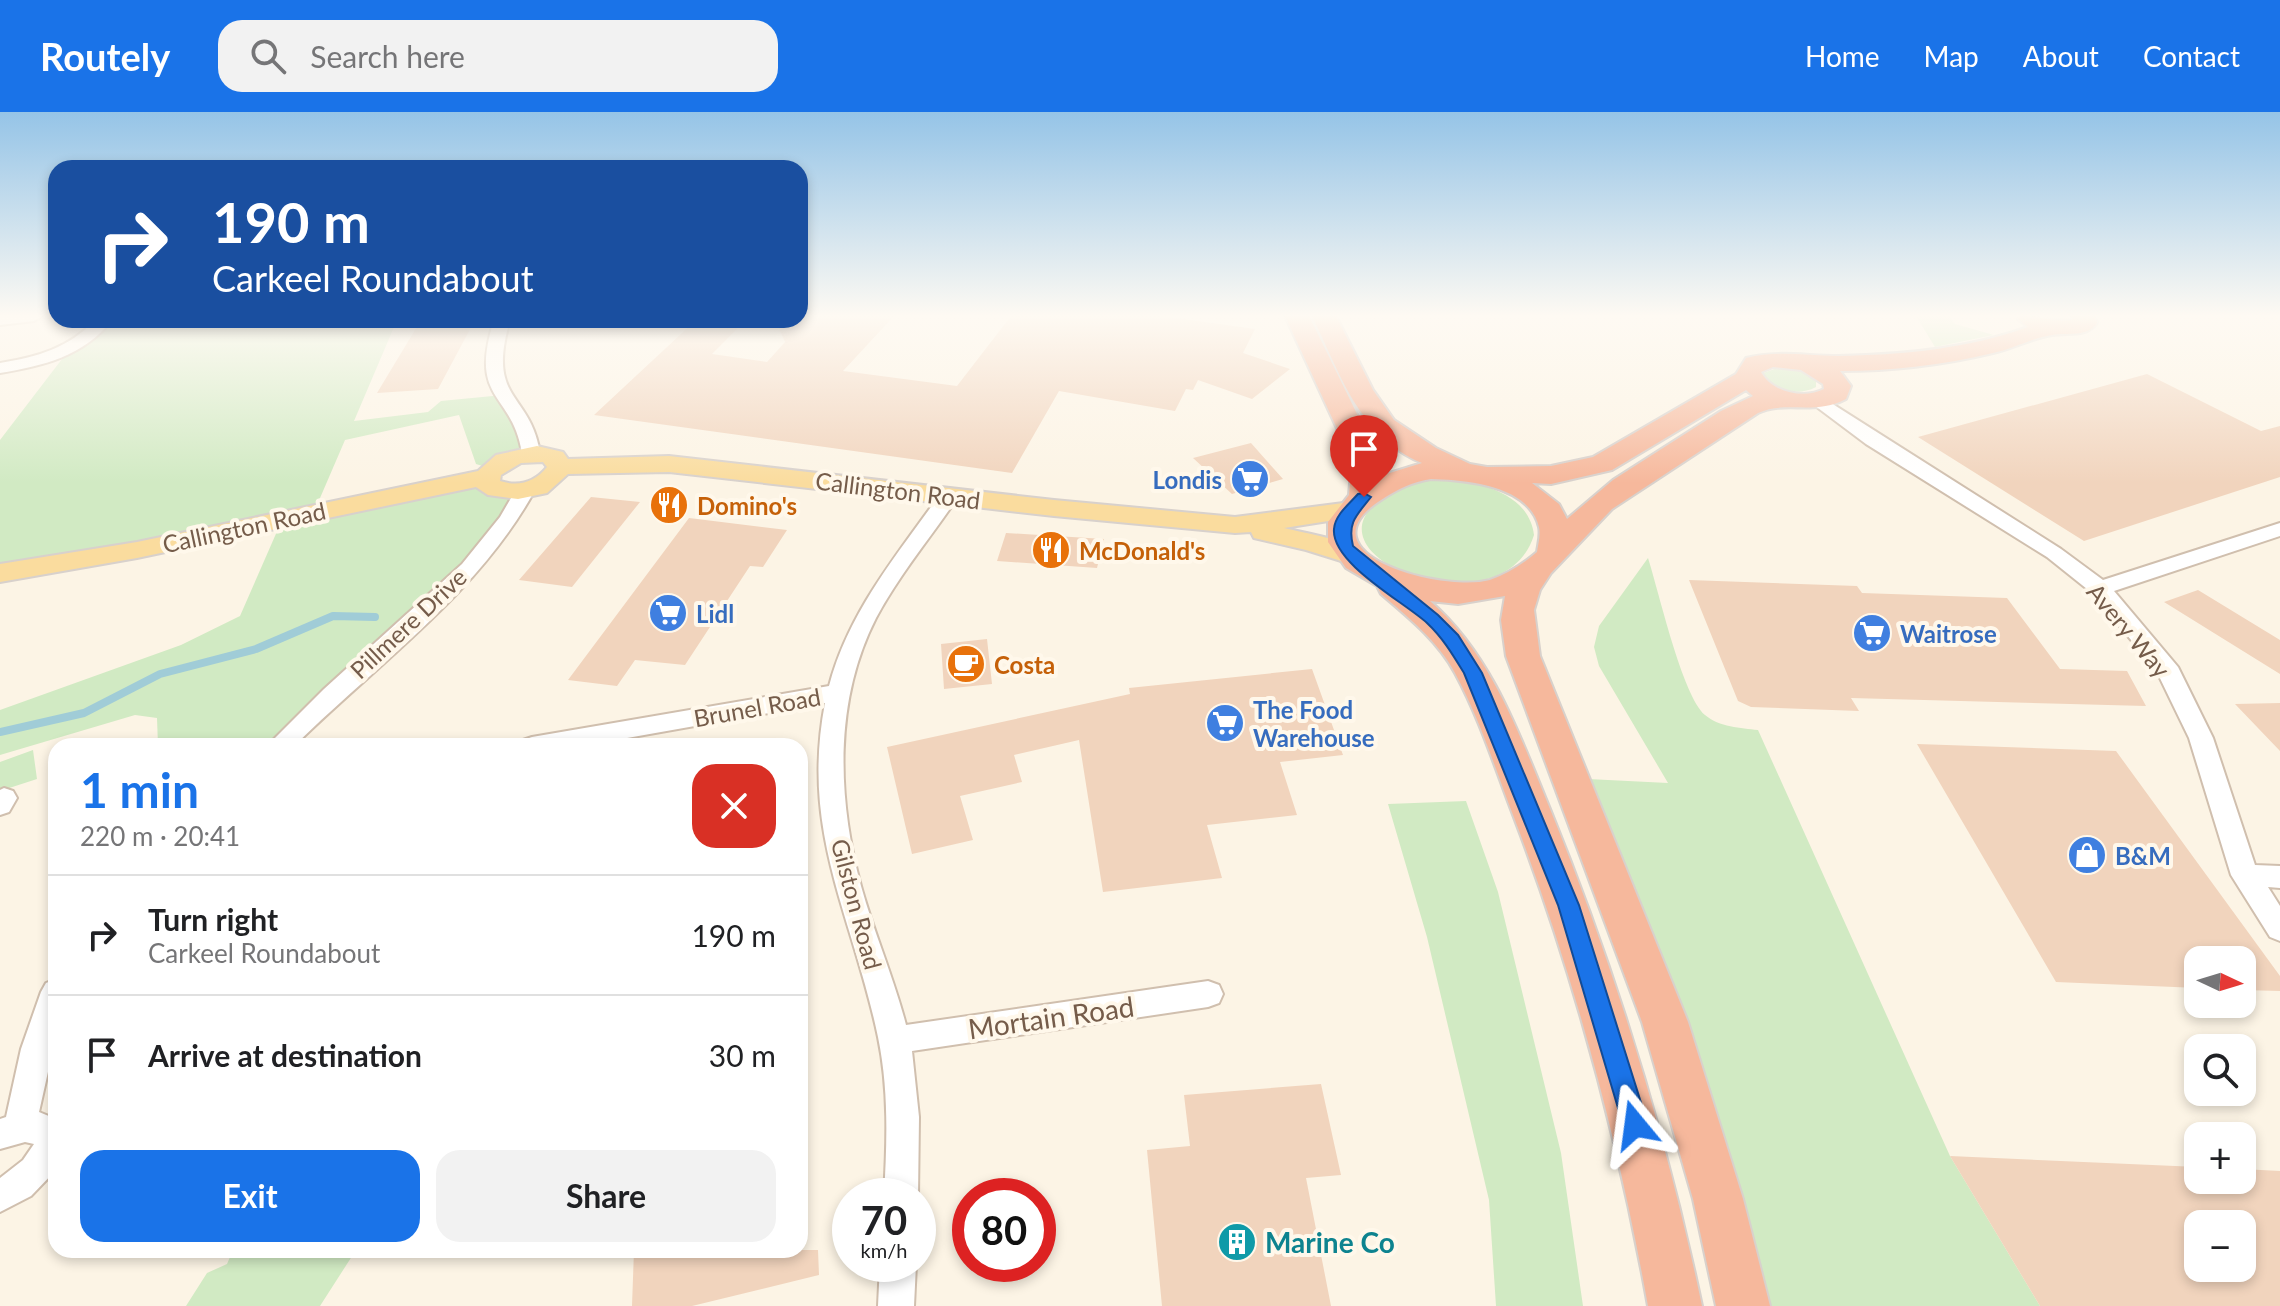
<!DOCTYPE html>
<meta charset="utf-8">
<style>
:root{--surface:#fff;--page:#f2f2f2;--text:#202124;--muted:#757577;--line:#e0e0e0;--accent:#1a73e8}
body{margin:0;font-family:Lato,sans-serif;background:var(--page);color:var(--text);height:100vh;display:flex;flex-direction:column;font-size:30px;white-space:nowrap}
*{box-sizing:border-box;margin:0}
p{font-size:26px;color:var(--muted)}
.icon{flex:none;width:44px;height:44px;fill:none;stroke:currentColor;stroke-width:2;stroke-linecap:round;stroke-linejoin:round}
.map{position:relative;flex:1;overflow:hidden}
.panel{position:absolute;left:48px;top:626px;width:760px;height:520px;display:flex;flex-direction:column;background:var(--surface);border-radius:24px;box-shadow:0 4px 12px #0003}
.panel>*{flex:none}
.hud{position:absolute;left:48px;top:48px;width:760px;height:168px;border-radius:24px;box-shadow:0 4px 12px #0003;background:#1a4fa0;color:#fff;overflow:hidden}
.needle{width:52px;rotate:94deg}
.buttons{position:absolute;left:2184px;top:834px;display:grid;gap:16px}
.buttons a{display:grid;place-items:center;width:72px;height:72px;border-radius:16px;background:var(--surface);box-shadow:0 4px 12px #0003;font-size:40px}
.speed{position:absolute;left:832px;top:1066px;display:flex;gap:16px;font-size:40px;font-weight:700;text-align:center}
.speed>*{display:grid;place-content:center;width:104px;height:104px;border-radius:50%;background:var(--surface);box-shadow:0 4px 12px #0003;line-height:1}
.speed small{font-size:20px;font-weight:400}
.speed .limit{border:12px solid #d22;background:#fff;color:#111}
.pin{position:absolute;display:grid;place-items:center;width:68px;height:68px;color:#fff;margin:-82px -34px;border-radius:50% 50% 50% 0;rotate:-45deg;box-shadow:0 0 8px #0007}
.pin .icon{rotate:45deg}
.me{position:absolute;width:88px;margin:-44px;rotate:344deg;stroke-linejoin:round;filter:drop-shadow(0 0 6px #0008)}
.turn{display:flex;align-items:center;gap:28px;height:168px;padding:0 32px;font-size:36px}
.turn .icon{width:104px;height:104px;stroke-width:2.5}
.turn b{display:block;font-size:56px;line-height:68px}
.round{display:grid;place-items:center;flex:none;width:84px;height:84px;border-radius:24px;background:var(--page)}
.summary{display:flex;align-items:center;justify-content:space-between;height:136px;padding:0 32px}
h1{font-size:48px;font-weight:700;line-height:60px;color:var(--accent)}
.action{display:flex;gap:16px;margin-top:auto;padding:16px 32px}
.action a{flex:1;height:92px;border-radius:24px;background:var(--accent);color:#fff;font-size:32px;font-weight:700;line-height:92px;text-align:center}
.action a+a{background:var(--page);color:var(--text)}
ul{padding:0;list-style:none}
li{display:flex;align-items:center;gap:24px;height:120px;padding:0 32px;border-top:2px solid var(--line)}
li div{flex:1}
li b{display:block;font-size:30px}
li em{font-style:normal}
header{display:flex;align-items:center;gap:48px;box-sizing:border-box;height:112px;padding:0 40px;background:var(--accent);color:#fff}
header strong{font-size:38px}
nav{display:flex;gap:44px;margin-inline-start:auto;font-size:28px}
.search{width:560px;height:72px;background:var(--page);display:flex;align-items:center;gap:20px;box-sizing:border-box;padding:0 28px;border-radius:24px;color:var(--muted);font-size:30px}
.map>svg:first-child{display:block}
</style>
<header>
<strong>Routely</strong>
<div class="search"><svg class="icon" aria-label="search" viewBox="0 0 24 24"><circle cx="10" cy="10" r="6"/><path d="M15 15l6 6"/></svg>Search here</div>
<nav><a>Home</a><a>Map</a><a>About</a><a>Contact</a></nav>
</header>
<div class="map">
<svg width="2280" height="1194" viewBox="0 0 2280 1194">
<rect width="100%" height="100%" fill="#fcf4e5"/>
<path fill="#d1eac3" d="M1916,204H1949L1955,212L1994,223L1935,235Z
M104,208H397L354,309L428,300L441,289L503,283L531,341L492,357L476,352L459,303L345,328L314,400L458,370L510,380L515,400L279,634H158L157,606L135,603L0,643V598L181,533L240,504L282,408L0,461V328L62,247Z
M1780,255L1798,257L1816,268V275C1797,285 1777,278 1763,265V261Z
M1438,366C1474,369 1529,379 1534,423C1504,520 1308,450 1376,391C1394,376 1414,369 1438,366Z
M1648,446C1659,480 1682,583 1705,603C1719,615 1741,616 1758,618L1950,1044L2040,1194H1759L1588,667L1668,671L1599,554L1594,535L1599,514Z
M33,638L37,667L0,679V650Z
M1466,689L1498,780L1561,1041L1583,1194H1496L1489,1088L1427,825L1388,692Z
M233,1138H356L320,1194H186L207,1161L227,1152Z"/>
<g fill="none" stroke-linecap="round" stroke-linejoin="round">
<path stroke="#a0ccd7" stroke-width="8" d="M0,620L84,601L160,562L256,537L333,504L375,505"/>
</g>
<path fill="#f1d4bd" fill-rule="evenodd" d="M800,204H894L843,259L957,274L1011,204H1162L1255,217L1243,241L1290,257L1252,287L1198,268L1193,278L1186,277L1175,299L1059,279L1012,361L594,303L696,208H746L712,242L767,250L785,230L775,208H800Z
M421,208H475L438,277L377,281Z
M2147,262L2261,319L2280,314V365L2084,429L1918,325Z
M1251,331L1283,367L1232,382L1193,346Z
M591,385L640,390L572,475L519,468Z
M689,406L787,418L763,455L750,454L685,553L635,548L617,574L568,568Z
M1006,421L1104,427L1097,456L997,449Z
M1689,468L1857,474L1862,481L2007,486L2060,557L2127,559L2146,594L1851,586L1859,599L1751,595L1738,589Z
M2198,478L2280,528V562L2164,490Z
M987,527L992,572L944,577L941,532Z
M1312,557L1343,643L1280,650L1297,703L1207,713L1222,766L1103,780L1079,628L1014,643L1022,670L960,684L973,728L912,742L887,635L1130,582L1129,576Z
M2280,591V639L2235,592Z
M1917,632L2116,639L2280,864V879L2242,878V848H2198V876L2056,870Z
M1321,972L1341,1063L1306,1066L1331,1194H1162L1147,1038L1190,1034L1184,983Z
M1950,1044L2198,1055V1068H2242V1057L2280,1059V1194H2040ZM2198,1112H2242V1156H2198Z
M634,1138H818L819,1163L692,1194H632Z"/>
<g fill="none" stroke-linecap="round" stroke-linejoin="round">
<g stroke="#d0bfae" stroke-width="4">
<path id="minor" d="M0,204H42L34,209L0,213Z
M95,208H112C84,244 43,254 0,261V251C37,245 69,236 95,208Z
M494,208H510C486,290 530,279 540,341L538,345L531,347L522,341C512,279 468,290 494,208Z
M1820,284L2061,437L2103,468L2280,411V424L2114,479L2178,555L2213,626L2255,753L2280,754V776L2268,775L2280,794V829L2270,825L2231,763L2189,626L2156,558L2092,481L2047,445L1866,332L1814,293L1811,289L1814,285Z
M525,372L535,378C478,482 377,552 294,634H267L324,577L462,452L500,405L518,374Z
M948,379L958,385C931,425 899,463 876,506C834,588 837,686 861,774C874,821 894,866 906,913L1208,869L1219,873L1223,882L1219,891L1208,895L912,939L919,1005L918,1084H884C887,1031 889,978 878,925C853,804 800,722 825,591L582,634H520L523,628L532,625L829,574C849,499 897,443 941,381Z
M4,676L13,679L17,686L9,700L0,703V678Z
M56,867V924L39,1000L56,1007V1058L31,1084L0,1100V1066L23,1048L34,1032L25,1030L0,1037V1007L6,1005L21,937L41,880L46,871Z
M880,1152H916L914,1194H878Z"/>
</g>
<g stroke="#d8d1cc" stroke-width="4">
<path id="major" d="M537,334L563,340L568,347L669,344L1054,388L1235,405L1351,390L1360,392L1364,398L1360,404L1284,416C1304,421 1357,429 1368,445L1364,451L1354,453L1306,438L1254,426L1251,420L1235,421L1054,404L669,360L568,362L547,381L518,387L488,383L476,375L137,446L0,470V452L137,430L478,359L496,343ZM543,350L547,355C535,370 519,375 500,369L501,363L521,351Z"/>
</g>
<g stroke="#d8d1cc" stroke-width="4">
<path id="highway" d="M1285,204H1309L1380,349V364L1422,351C1359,325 1340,261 1312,204H1336L1373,278L1394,308L1436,336L1470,352L1487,355L1551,354L1593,345L1736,262L1746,246C1778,238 1806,244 1838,244C1901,243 1968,237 2028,215L2018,207L2020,204C2037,204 2055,210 2072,208L2071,204H2095L2097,211C2087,226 2067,220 2052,223C2032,226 2012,237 1993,241C1943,253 1891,259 1840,259L1851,274L1846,287C1814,304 1786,288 1758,301L1612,397L1551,461L1540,478L1534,498L1540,544L1688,910L1743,1087L1770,1194H1716L1693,1087L1642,910L1506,544L1501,508L1505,484L1458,492L1430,489C1492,543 1519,622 1550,697C1616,859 1666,1023 1702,1194H1648C1618,1027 1575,866 1515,708C1496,659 1480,607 1455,561C1438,529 1408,505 1381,482L1377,474L1346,456L1328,430V410L1349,383L1352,349ZM1773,255L1801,258L1823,272L1824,277C1805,287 1772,281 1761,260ZM1746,278L1753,284L1721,299L1613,368L1567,407L1559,392L1532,371L1551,372L1612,358ZM1431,367C1466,368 1529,373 1539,415C1541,423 1538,432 1537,440C1523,452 1507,462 1490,468C1443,481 1297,442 1381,388C1398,377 1412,370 1431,367Z"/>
</g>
<use href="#minor" fill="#fff" fill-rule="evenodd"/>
<use href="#major" fill="#fadc9e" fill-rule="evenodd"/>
<use href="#highway" fill="#f6b89c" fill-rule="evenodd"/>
</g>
<linearGradient id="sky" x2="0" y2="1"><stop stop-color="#95c4e7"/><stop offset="0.55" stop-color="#fefaf3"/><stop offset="1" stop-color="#fefaf3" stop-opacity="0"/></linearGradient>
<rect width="2280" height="371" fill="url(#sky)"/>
<path fill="#1a73e8" stroke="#114b97" stroke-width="2" d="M1364,381L1371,385C1357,403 1347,410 1353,434L1438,503L1458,523L1482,561L1579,793L1648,1013L1644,1021L1635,1024L1627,1021L1623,1013L1558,793L1464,561C1453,543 1443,526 1427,511C1404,490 1331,451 1334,417C1335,403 1349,392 1358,382Z"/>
<defs>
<g id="supermarket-disc" transform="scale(2)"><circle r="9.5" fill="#3f7fe0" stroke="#fff8eb"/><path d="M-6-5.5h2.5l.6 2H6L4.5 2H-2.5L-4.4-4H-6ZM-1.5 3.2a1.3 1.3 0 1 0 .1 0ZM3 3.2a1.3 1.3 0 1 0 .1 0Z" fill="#fff"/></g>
<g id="restaurant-disc" transform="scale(2)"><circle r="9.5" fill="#e8710a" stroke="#fff8eb"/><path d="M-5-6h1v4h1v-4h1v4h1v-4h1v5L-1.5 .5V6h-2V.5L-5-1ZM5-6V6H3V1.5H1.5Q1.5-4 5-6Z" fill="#fff"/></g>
<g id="cafe-disc" transform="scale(2)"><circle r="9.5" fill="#e8710a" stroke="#fff8eb"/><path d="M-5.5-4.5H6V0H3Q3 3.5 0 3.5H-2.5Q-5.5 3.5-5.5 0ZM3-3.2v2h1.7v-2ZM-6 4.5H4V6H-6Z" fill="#fff"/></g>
<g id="shop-disc" transform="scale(2)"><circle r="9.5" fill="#3f7fe0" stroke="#fff8eb"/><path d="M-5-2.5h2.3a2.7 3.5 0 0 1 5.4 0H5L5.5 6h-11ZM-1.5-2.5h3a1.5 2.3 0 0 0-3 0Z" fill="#fff"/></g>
<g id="building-disc" transform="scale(2)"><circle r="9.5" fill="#0f9aa8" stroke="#fff8eb"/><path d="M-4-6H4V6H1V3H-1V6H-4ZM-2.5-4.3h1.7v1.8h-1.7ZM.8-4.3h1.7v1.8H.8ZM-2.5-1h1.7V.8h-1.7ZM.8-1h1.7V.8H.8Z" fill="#fff"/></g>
</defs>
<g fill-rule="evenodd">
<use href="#supermarket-disc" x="1250" y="367"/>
<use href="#restaurant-disc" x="669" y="393"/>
<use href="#restaurant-disc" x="1051" y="438"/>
<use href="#supermarket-disc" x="668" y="501"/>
<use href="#supermarket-disc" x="1872" y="521"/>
<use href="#cafe-disc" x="966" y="552"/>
<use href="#supermarket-disc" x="1225" y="611"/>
<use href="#shop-disc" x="2087" y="743"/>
<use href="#building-disc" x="1237" y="1130"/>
</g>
<g text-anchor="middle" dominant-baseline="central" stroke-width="8" stroke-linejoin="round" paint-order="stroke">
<g font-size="24" font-weight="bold" fill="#366cbe" stroke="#fff8eb" text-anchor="start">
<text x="1222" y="367" text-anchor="end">Londis</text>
<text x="696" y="501">Lidl</text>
<text x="1900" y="521">Waitrose</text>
<text x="1253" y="597">The Food<tspan x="1253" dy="28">Warehouse</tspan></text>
<text x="2115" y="743">B&amp;M</text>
</g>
<g font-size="24" fill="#755c4a" stroke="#fff8eb">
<text transform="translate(898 378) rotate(7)">Callington Road</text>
<text transform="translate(244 415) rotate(-12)">Callington Road</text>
<text transform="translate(408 511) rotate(-43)">Pillmere Drive</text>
<text transform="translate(2129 518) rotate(50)">Avery Way</text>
<text transform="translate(757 595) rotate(-10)">Brunel Road</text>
<text transform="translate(857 792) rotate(75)">Gilston Road</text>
</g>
<g font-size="24" font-weight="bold" fill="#c56008" stroke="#fff8eb" text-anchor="start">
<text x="697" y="393">Domino's</text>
<text x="1079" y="438">McDonald's</text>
<text x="994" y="552">Costa</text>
</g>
<g font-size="28" fill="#755c4a" stroke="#fff8eb">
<text transform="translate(1051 905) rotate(-8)">Mortain Road</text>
</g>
<g font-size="28" font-weight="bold" fill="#0d838f" stroke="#fff8eb" text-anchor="start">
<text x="1265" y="1130">Marine Co</text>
</g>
</g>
</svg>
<div class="buttons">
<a><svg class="needle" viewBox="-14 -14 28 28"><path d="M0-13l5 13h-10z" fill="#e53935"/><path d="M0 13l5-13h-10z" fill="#757577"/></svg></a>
<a><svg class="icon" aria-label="search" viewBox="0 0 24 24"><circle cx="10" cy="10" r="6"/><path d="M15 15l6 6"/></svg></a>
<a>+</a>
<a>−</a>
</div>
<div class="speed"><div>70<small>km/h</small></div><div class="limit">80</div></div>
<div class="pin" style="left:1364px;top:385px;background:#d93025"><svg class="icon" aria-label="arrive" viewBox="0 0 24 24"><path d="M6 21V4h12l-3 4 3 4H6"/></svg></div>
<svg class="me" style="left:1635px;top:1013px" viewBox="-20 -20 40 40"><path d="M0-17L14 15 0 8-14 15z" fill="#1a73e8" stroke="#fff" stroke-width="4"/></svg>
<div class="hud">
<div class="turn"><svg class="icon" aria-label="right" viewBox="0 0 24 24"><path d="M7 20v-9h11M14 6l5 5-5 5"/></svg><div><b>190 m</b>Carkeel Roundabout</div></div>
</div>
<section class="panel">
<div class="summary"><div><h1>1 min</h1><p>220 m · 20:41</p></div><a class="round" style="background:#d93025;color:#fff"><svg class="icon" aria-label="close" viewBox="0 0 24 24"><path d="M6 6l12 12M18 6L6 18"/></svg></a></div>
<ul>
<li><svg class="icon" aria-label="right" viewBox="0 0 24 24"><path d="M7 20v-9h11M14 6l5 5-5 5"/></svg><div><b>Turn right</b><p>Carkeel Roundabout</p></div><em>190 m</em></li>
<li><svg class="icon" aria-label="arrive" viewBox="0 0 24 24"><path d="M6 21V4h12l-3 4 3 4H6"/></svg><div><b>Arrive at destination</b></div><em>30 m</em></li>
</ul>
<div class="action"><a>Exit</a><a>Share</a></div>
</section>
</div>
